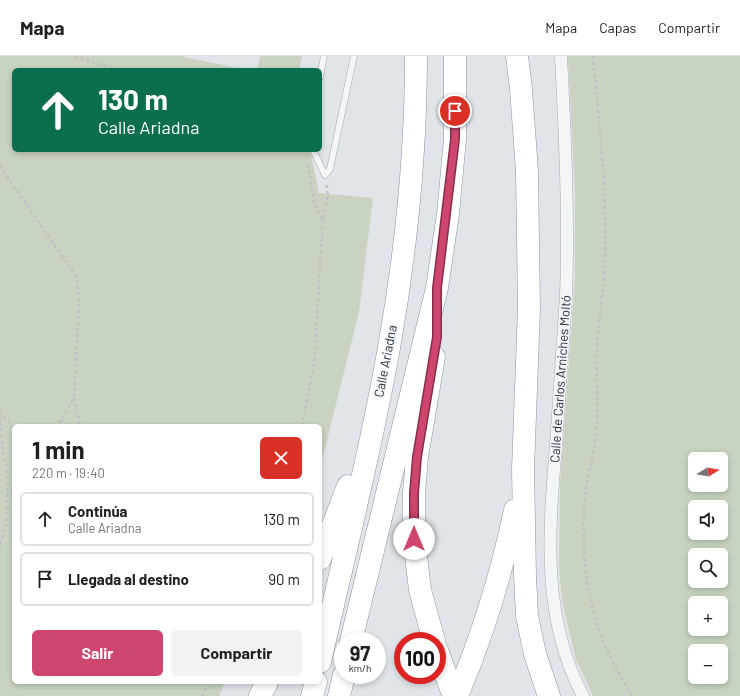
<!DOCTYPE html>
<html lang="es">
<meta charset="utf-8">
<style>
:root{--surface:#fff;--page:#f2f2f2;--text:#202124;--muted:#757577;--line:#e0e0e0;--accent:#ce466d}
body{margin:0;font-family:Barlow,sans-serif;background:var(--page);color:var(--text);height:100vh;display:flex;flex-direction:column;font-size:15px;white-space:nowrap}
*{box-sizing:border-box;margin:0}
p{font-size:13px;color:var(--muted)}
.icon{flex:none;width:22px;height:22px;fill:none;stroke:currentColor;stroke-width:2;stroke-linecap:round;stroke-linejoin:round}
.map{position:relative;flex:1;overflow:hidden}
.side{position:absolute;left:12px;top:368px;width:310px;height:260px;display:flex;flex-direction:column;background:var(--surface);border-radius:6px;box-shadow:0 2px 6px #0003}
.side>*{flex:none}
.banner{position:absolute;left:12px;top:12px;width:310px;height:84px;border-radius:6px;box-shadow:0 2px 6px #0003;background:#0b6e4f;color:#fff;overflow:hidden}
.needle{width:26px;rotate:79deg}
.fabs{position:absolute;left:688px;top:396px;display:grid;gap:8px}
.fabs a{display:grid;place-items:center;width:40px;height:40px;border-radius:6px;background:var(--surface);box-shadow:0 2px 6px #0003;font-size:20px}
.speed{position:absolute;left:334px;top:576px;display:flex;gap:8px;font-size:20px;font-weight:700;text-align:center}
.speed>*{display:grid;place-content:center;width:52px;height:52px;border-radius:50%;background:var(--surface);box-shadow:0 2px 6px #0003;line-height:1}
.speed small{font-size:10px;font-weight:400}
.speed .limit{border:6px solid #d22;background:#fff;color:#111}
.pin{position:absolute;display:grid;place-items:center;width:34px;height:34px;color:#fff;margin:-17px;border:2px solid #fff;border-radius:50%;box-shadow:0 1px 4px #0007}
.me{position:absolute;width:44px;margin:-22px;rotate:0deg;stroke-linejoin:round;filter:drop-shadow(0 0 3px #0008)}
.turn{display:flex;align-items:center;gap:14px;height:84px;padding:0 20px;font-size:18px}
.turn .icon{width:52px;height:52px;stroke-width:2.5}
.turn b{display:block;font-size:28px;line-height:34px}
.round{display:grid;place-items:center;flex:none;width:42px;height:42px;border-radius:6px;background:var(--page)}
.headline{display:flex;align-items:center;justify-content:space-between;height:68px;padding:0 20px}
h1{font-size:24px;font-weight:700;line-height:30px}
.action{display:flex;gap:8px;margin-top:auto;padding:8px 20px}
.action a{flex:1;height:46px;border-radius:6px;background:var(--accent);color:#fff;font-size:16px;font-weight:700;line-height:46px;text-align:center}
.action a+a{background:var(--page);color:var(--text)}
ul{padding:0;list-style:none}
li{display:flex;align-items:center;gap:12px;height:54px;margin:0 8px 6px;padding:0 12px;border:2px solid var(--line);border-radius:6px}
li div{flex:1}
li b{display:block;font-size:15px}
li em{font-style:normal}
header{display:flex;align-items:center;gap:24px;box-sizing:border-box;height:56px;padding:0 20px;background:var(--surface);border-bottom:1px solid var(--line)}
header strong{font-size:19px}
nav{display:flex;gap:22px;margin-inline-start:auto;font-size:14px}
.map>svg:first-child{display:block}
</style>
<header>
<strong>Mapa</strong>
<nav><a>Mapa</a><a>Capas</a><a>Compartir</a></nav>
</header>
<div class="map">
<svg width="740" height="640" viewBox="0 0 740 640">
<rect width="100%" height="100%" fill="#e0e5e9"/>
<path fill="#c8d3c1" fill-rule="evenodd" d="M0,0H180L246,14H14V94H310L319,137L373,142L359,256L320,412V370H14V626H225L219,640H0Z
M260,0H302L299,14H257Z
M568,0H740V640H593L576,604L562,545L559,511L560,430L575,221V137ZM695,403H721V429H695ZM695,451H721V477H695ZM695,499H721V525H695ZM695,547H721V573H695ZM695,595H721V621H695Z"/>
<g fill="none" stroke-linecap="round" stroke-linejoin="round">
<g stroke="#a5adb3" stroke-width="7">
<path id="lane" d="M320,21L324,0
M313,94L325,119L330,113L354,0"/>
</g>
<g stroke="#a5adb3" stroke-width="13">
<path id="street" d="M561,0C565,80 569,160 566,240C563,290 559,339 556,389C549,475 541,561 583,640"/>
</g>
<g stroke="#8894a0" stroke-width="23">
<path id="highway" d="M517,0L521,33L527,115L529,253L523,413L525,519L527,560L535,598L549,640
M320,503L348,430
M351,585L437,232L448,158L455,83V0
M434,585L420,534L414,483V437L417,401L434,301
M437,594L451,633L455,640
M320,606C344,500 371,393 390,286C406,194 416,94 416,0
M260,640L267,626
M312,640L316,626
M339,640L344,619
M457,640C482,581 502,516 515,454"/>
</g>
<path stroke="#bec3c7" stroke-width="2.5" stroke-dasharray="3 3" stroke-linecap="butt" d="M75,0L117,14
M593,0C599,67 607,135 605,203C604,232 599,261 597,291C596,316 598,341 597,366C596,394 586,422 584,450C581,522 592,580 633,640
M308,108L314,146L322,164
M0,110L77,222L79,243L74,342L57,370
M74,342L80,370
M0,356L14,372
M61,363L66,370
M302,370L314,307L323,165L328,138L326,127
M7,453L14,450
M0,488L6,469L8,422L2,387L0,356
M202,640L210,626"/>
<use href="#lane" stroke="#f3f5f7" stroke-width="6"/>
<use href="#street" stroke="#f3f5f7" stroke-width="12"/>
<use href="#highway" stroke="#fff" stroke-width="22"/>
</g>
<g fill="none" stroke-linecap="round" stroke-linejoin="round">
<g stroke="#862e47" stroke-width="10">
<path id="route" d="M414,483V437L417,401L437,281V232L455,83V55"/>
</g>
<use href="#route" stroke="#ce466d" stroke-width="7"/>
</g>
<g text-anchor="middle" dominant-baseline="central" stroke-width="3" stroke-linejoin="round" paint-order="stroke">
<g font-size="13" fill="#293540" stroke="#f0f4f7">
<text transform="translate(385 305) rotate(-79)">Calle Ariadna</text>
<text transform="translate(560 323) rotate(-86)">Calle de Carlos Arniches Moltó</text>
</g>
</g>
</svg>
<div class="fabs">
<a><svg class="needle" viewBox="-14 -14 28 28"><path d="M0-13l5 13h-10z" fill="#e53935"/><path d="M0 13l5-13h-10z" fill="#757577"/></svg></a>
<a><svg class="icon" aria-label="sound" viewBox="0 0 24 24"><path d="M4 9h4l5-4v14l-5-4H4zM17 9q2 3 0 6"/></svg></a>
<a><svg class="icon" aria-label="search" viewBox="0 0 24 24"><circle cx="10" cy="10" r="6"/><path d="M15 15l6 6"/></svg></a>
<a>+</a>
<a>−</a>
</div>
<div class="speed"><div>97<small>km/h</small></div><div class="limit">100</div></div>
<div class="pin" style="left:455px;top:55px;background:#d93025"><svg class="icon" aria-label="arrive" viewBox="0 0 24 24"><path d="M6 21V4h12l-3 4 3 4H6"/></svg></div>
<svg class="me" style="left:414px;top:483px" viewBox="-20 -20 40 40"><circle r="19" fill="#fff"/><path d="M0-13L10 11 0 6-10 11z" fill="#ce466d"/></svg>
<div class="banner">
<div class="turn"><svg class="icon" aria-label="ahead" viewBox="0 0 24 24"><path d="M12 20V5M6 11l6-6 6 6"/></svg><div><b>130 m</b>Calle Ariadna</div></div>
</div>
<section class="side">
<div class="headline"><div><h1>1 min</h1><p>220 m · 19:40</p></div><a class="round" style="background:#d93025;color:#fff"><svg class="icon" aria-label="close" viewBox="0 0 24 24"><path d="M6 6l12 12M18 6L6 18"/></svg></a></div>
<ul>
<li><svg class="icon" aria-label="ahead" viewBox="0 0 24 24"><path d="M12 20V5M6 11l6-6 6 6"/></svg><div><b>Continúa</b><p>Calle Ariadna</p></div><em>130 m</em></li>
<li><svg class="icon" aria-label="arrive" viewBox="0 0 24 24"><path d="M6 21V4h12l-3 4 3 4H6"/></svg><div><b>Llegada al destino</b></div><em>90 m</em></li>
</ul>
<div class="action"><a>Salir</a><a>Compartir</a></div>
</section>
</div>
